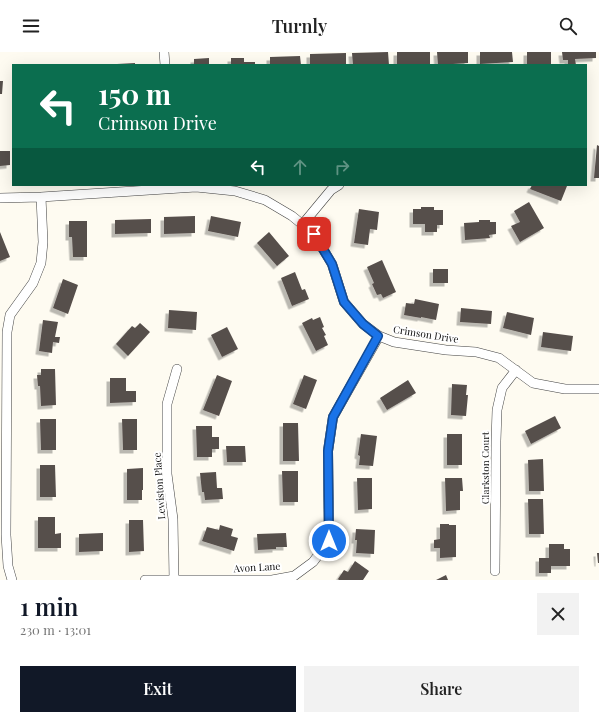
<!DOCTYPE html>
<meta charset="utf-8">
<style>
:root{--surface:#fff;--page:#f2f2f2;--text:#222;--muted:#767676;--accent:#111827}
body{margin:0;font-family:"Playfair Display",serif;background:var(--page);color:var(--text);height:100vh;display:flex;flex-direction:column;font-size:15px;white-space:nowrap}
*{box-sizing:border-box;margin:0}
p{font-size:13px;color:var(--muted)}
.icon{flex:none;width:22px;height:22px;fill:none;stroke:currentColor;stroke-width:2;stroke-linecap:round;stroke-linejoin:round}
.map{position:relative;height:528px;overflow:hidden}
.side{display:flex;flex-direction:column;background:var(--surface);flex:1}
.side>*{flex:none}
.hud{position:absolute;left:12px;top:12px;width:575px;height:122px;border-radius:0px;box-shadow:0 4px 16px #0002;background:#0b6e4f;color:#fff;overflow:hidden}
.pin{position:absolute;display:grid;place-items:center;width:34px;height:34px;color:#fff;margin:-17px;border-radius:8px;box-shadow:0 2px 6px #0006}
.me{position:absolute;width:44px;margin:-22px;rotate:0deg;stroke-linejoin:round;filter:drop-shadow(0 0 3px #0008)}
.turn{display:flex;align-items:center;gap:14px;height:84px;padding:0 20px;font-size:18px}
.turn .icon{width:52px;height:52px;stroke-width:2.5}
.turn b{display:block;font-size:28px;line-height:34px}
.lanes{display:flex;align-items:center;height:38px;padding:0 20px;background:#0003;justify-content:center;gap:20px;direction:ltr}
.lanes .off{opacity:.35}
.round{display:grid;place-items:center;flex:none;width:42px;height:42px;border-radius:0px;background:var(--page)}
.summary{display:flex;align-items:center;justify-content:space-between;height:68px;padding:0 20px}
h1{font-size:24px;font-weight:600;line-height:30px;color:var(--accent)}
.primary-button{display:flex;gap:8px;margin-top:auto;padding:8px 20px}
.primary-button a{flex:1;height:46px;border-radius:0px;background:var(--accent);color:#fff;font-size:16px;font-weight:600;line-height:46px;text-align:center}
.primary-button a+a{background:var(--page);color:var(--text)}
header{display:flex;justify-content:space-between;align-items:center;height:52px;padding:0 20px;background:var(--surface);font-size:18px;font-weight:600}
.map>svg:first-child{display:block}
</style>
<header><svg class="icon" aria-label="menu" viewBox="0 0 24 24"><path d="M4 6h16M4 12h16M4 18h16"/></svg>Turnly<svg class="icon" aria-label="search" viewBox="0 0 24 24"><circle cx="10" cy="10" r="6"/><path d="M15 15l6 6"/></svg></header>
<div class="map">
<svg width="599" height="528" viewBox="0 0 599 528">
<defs>
<filter id="shadow"><feDropShadow dx="-3.5" dy="3.5" stdDeviation="0" flood-color="#0004"/></filter>
</defs>
<rect width="100%" height="100%" fill="#fefbf1"/>
<path fill="#574f4c" filter="url(#shadow)" d="M388,0L389,13H353L352,1Z
M397,0H430V13H397Z
M437,0H468V11L438,13Z
M480,0H512L513,10L480,12Z
M527,0H551V13H527Z
M562,0H596V6L575,7L576,13H568V8H563Z
M346,1V13H310V2Z
M300,4L301,13H270V5Z
M209,6V13H194V7Z
M231,6H244V10H255V13H231Z
M135,11V13H117V12Z
M0,29H3L2,42H0Z
M597,93L599,94V126H594Z
M0,99H10V113L0,114Z
M532,133H565L567,134L561,149L530,137Z
M529,150L544,176L520,190L511,174L520,170L514,159Z
M421,155H434V158H443V173H437V180H425V172H413V157H421Z
M359,157L379,160L377,178L370,177L368,193L354,191Z
M195,164V181L164,182V165Z
M211,164L241,170L238,185L208,179Z
M151,167V181L115,182V168Z
M479,168H490V170H496V182L489,183L490,186L465,188L464,171L479,170Z
M69,169H87V205H73L72,185H69Z
M0,180L10,205L0,209Z
M269,180L289,204L277,214L257,191Z
M382,208L396,240L383,246L381,242L377,243L372,232L374,231L367,215Z
M433,217H448V231H433Z
M295,220L302,238L305,237L309,247L292,254L281,226Z
M63,227L78,233L68,262L53,256Z
M415,247L439,252L436,268L421,265V266L404,263L406,251L414,252Z
M461,256L492,259L491,272L460,270Z
M169,258L197,260L196,278L168,276Z
M507,260L534,266L531,283L503,276Z
M320,265L324,275L322,276L326,283L324,284L328,293L316,299L302,271L312,266L313,268Z
M43,268L58,270L55,285H60L59,291L53,290L52,301L39,299Z
M140,271L150,280L128,304L116,292L132,274L135,276Z
M227,275L238,297L222,305L211,283Z
M543,280L573,284L571,299L541,295Z
M41,317H55L56,353L41,354L40,334H38L37,323H41Z
M217,323L232,329L219,364L203,358Z
M304,323L317,328L306,357L293,352Z
M110,326H126V339H136V350L110,351Z
M408,328L416,341L387,358L380,346Z
M452,332L467,333L466,343H468L466,364L451,363Z
M555,364L561,376L531,392L525,379Z
M40,367H56V398H41Z
M122,367H137V398H123Z
M283,371H298L299,409H283Z
M196,374H212V385H219V397H212V405H197Z
M361,382L377,384L373,414L359,413L360,404L358,403Z
M447,382H462V413H447Z
M226,394H245L246,410H227Z
M543,407L544,439H529L528,408Z
M40,413H55L56,445H40Z
M143,416V438H142V448H127V417Z
M282,419H298V450H283Z
M216,420L217,436H222L223,447L205,448L204,440H202L200,421Z
M357,426H372V457L358,458Z
M445,426H462L463,439H460V458L446,459Z
M528,447H543L544,482H529Z
M38,465H55V482L61,481V496H38Z
M129,468H143L144,499L129,500Z
M440,472H449V473H456V505L440,506V496H434V488L440,487Z
M220,473L233,477L231,484L238,486L234,499L202,489L207,475L219,478Z
M356,477L375,478L374,502L356,501L357,488H355Z
M103,481V499L79,500V482Z
M286,481L287,495H276V497L258,498L257,482Z
M549,492H564V497H570V514H551V521H539V506H549Z
M597,501H599V511H598Z
M355,509L369,519L363,528H339L338,527L344,518L348,520Z
M446,523L448,528H436Z"/>
<g fill="none" stroke-linecap="round" stroke-linejoin="round">
<g stroke="#424242" stroke-width="10">
<path id="street" d="M164,0L165,13
M0,146L41,145L196,135L235,139L265,148L292,164L314,182L332,212L344,250L363,272L379,284L394,290L446,298L476,300L499,306L533,331L565,337H599
M302,173L331,138L339,133
M495,519L496,389L497,358L502,336L516,318
M12,528L8,514L6,483L7,280L10,263L33,231L41,211L43,190L41,145
M145,528H272L294,524L313,510L329,489L328,399L333,365L379,284
M174,528L173,467L167,422V352L177,317"/>
</g>
<use href="#street" stroke="#fff" stroke-width="9"/>
</g>
<g fill="none" stroke-linecap="round" stroke-linejoin="round">
<g stroke="#114b97" stroke-width="10">
<path id="route" d="M314,182L332,212L344,250L363,272L378,284L333,365L328,399L329,489"/>
</g>
<use href="#route" stroke="#1a73e8" stroke-width="7"/>
</g>
<g text-anchor="middle" dominant-baseline="central" stroke-width="4" stroke-linejoin="round" paint-order="stroke">
<g font-size="10" fill="#0f0f0f" stroke="#fff">
<text transform="translate(426 282) rotate(9)">Crimson Drive</text>
<text transform="translate(485 416) rotate(-90)">Clarkston Court</text>
<text transform="translate(159 434) rotate(-94)">Lewiston Place</text>
<text transform="translate(257 515) rotate(-3)">Avon Lane</text>
</g>
</g>
</svg>
<div class="pin" style="left:314px;top:182px;background:#d93025"><svg class="icon" aria-label="arrive" viewBox="0 0 24 24"><path d="M6 21V4h12l-3 4 3 4H6"/></svg></div>
<svg class="me" style="left:329px;top:489px" viewBox="-20 -20 40 40"><circle r="17" fill="#1a73e8" stroke="#fff" stroke-width="3"/><path d="M0-11L8 9 0 5-8 9z" fill="#fff"/></svg>
<div class="hud">
<div class="turn"><svg class="icon" aria-label="left" viewBox="0 0 24 24"><path d="M17 20v-9H6M10 6l-5 5 5 5"/></svg><div><b>150 m</b>Crimson Drive</div></div>
<div class="lanes"><svg class="icon" aria-label="left" viewBox="0 0 24 24"><path d="M17 20v-9H6M10 6l-5 5 5 5"/></svg><svg class="icon off" aria-label="ahead" viewBox="0 0 24 24"><path d="M12 20V5M6 11l6-6 6 6"/></svg><svg class="icon off" aria-label="right" viewBox="0 0 24 24"><path d="M7 20v-9h11M14 6l5 5-5 5"/></svg></div>
</div>
</div>
<section class="side">
<div class="summary"><div><h1>1 min</h1><p>230 m · 13:01</p></div><a class="round"><svg class="icon" aria-label="close" viewBox="0 0 24 24"><path d="M6 6l12 12M18 6L6 18"/></svg></a></div>
<div class="primary-button"><a>Exit</a><a>Share</a></div>
</section>
